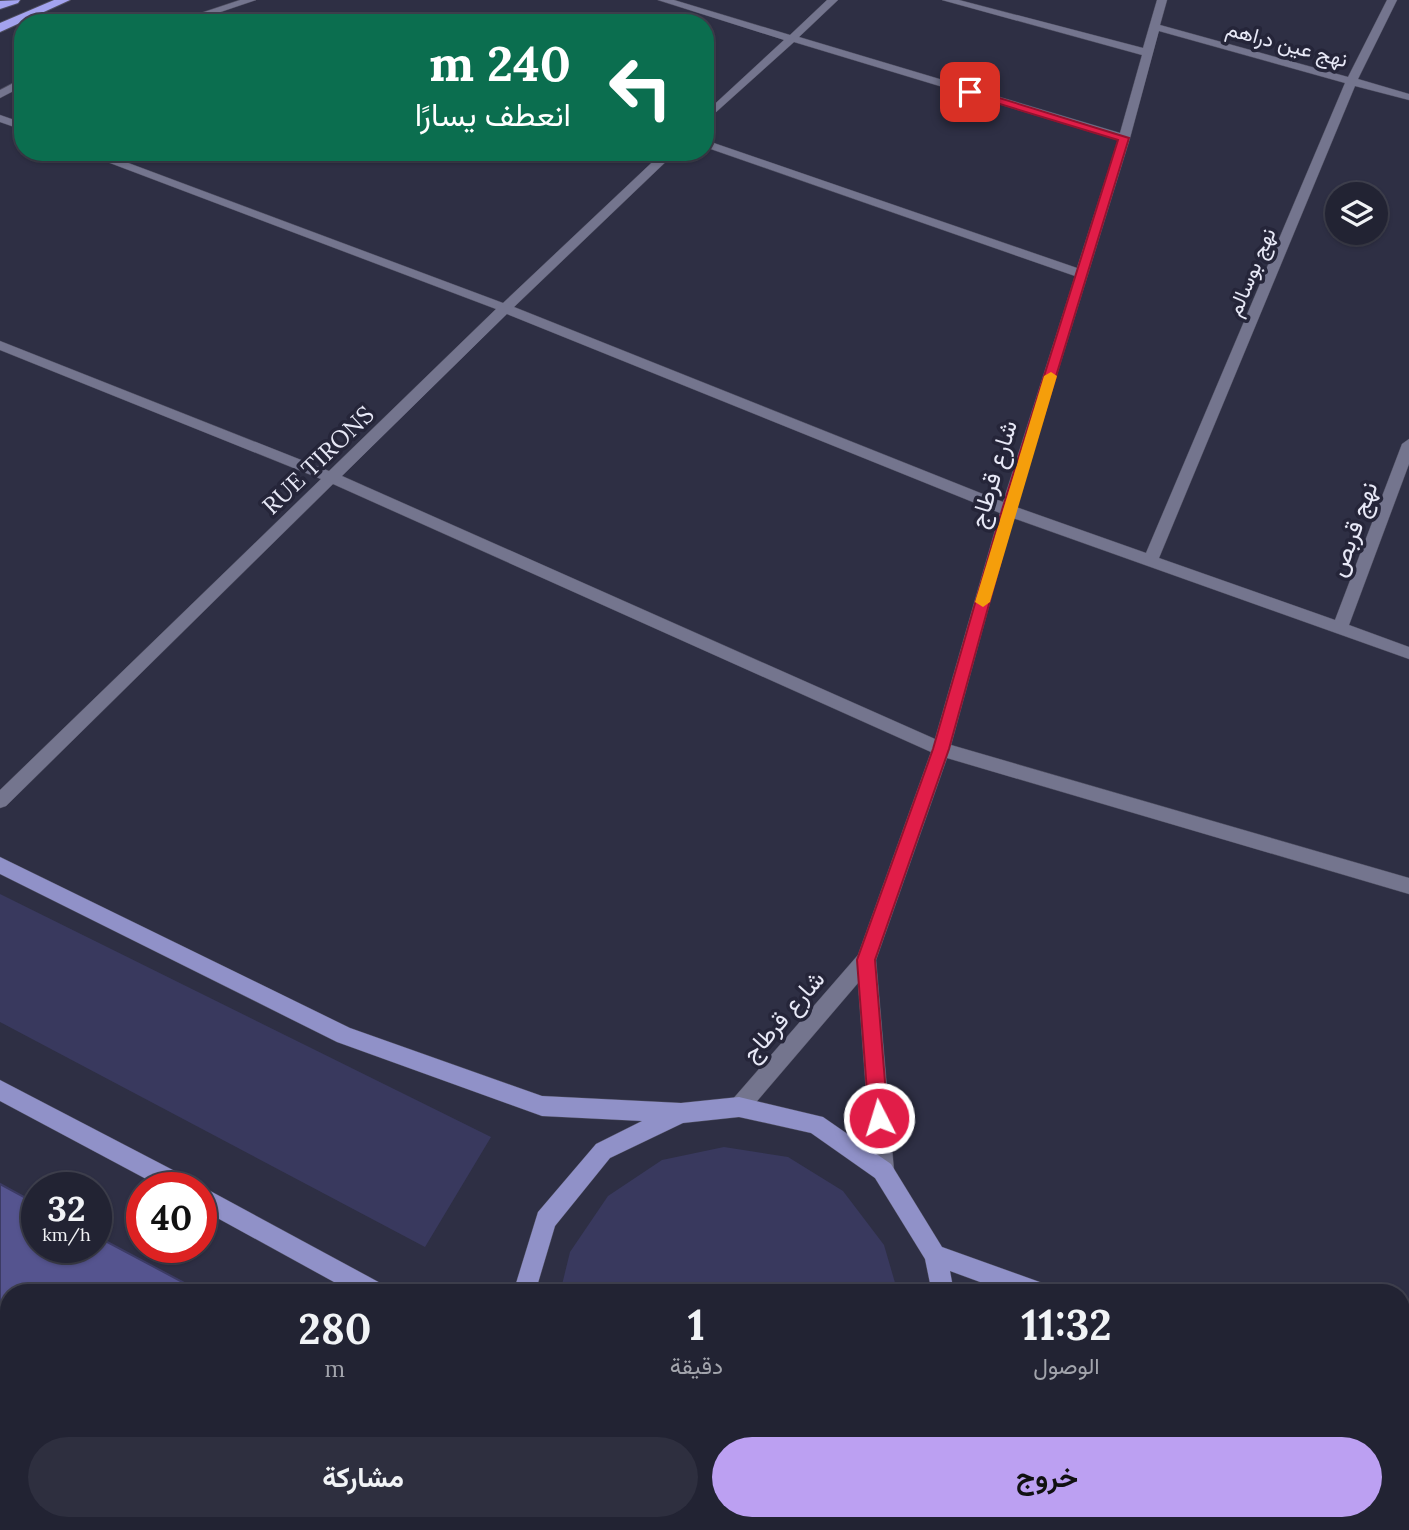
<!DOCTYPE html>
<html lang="ar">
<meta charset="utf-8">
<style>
:root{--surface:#222333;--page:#2e2f3f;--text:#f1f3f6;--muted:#a2a4ac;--line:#3f404e;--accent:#bca0f2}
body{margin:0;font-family:Lora,Vazirmatn,serif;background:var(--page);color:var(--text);direction:rtl;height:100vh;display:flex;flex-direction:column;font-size:26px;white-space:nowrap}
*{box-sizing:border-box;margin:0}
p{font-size:23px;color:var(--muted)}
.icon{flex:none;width:38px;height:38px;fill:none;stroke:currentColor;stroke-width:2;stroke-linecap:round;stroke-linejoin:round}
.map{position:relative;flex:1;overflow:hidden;direction:ltr}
.panel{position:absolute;left:0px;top:1284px;width:1410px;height:247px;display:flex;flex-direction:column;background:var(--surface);border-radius:28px 28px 0 0;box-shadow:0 2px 5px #0004,0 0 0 2px var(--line);direction:rtl}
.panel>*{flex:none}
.guide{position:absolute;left:14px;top:14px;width:700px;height:147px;border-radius:28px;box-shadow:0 2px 5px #0004,0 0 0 2px var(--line);direction:rtl;background:#0b6e4f;color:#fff;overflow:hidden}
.controls{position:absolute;left:1325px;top:182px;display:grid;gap:14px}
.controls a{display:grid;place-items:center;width:63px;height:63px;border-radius:50%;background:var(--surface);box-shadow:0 2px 5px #0004,0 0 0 2px var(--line);font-size:35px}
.speed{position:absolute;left:21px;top:1172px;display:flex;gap:14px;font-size:35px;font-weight:700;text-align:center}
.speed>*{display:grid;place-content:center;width:91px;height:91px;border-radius:50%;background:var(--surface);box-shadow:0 2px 5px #0004,0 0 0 2px var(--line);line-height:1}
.speed small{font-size:18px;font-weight:400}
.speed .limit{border:10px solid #d22;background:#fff;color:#111}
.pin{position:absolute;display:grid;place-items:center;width:60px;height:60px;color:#fff;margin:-30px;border-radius:14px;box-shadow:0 4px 10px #0006}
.me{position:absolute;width:77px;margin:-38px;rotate:355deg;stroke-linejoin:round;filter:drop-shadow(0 0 5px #0008)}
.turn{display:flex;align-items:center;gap:24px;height:147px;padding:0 28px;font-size:32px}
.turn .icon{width:91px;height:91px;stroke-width:2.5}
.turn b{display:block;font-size:49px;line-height:60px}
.eta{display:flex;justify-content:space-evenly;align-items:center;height:119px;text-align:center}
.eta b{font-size:42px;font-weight:700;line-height:49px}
.button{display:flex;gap:14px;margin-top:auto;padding:14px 28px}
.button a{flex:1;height:80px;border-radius:42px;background:var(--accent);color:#111;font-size:28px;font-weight:700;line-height:80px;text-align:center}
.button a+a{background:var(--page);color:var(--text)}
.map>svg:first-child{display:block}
</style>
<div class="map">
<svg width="1409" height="1530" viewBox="0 0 1409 1530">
<rect width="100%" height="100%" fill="#2e2f44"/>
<path fill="#39395e" d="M0,894L491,1137L425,1247L0,1022Z
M724,1147L788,1157L843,1191L884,1245L898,1293H560L570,1252L608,1196L662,1160Z
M1402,1439L1409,1441V1530H1193L1169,1523L1402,1522Z"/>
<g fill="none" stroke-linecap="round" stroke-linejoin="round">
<g stroke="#4d4d5f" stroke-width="1">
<path id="minor" d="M240,0H256L188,23H171Z
M658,0H674L790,35L827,0H838L799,37L1120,133L1142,55L942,0H959L1143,48L1157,0H1167L1160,25L1348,77L1387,0H1397L1358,79L1409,94V100L1355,86L1159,558L1335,620L1402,444L1409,439V464L1349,625L1409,647V659L1013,518L951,745L1409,878V894L947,758L876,960L894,1171L891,1178L883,1181L875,1178L872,1171L858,983L746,1114L739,1117L732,1114L729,1107L732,1100L858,955L931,752L333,484L6,806L0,808V790L321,479L0,350V341L329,471L496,309L81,152H99L503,303L663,152H676L514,307L1003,502L1075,276L705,147V140L1077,268L1118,140L794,42L705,122V113L784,40ZM1159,31L1345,83L1146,553L1016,507L1130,138ZM507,314L1000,513L935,739L342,476Z
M23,78V86L0,98V90Z
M0,115L23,123V130L0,122Z"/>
</g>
<g stroke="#4d4d5f" stroke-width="1">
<path id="major" d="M0,857L350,1028L542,1096L681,1103L739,1097L823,1117L891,1164L942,1247L1048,1285L1051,1293H1010L950,1271L954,1293H932L925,1259L875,1178L811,1133L739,1117L683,1123L610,1158L555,1226L535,1293H513L538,1212L596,1144L642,1121L542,1116L337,1042L0,874Z
M0,1080L192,1180L195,1188H163L0,1101Z
M201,1186L384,1285L387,1293H354L201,1209V1188H196Z
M1402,1393L1409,1395V1419L1402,1417Z
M616,1522H647L650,1530H619Z
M827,1522H860L857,1530H824Z
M887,1522H930L933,1530H890Z"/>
</g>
<g stroke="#4d4d5f" stroke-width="2">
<path id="highway" d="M20,0L18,3L0,9V1Z
M54,0H70L0,32V23Z"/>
</g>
<use href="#minor" fill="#74758e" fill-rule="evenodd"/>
<use href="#major" fill="#9091c8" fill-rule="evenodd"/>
<use href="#highway" fill="#a3a3ef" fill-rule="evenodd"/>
</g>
<path fill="#3c3b64" d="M65,1522H108L103,1530H59Z
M416,1522H426L429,1530H419Z"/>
<path fill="#55548f" stroke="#3c3b64" stroke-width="2" d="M0,1184L37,1204V1248H96V1236L203,1293H9V1522H65L59,1530H0Z
M199,1522H416L419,1530H209V1529Z"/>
<path fill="#e11d48" stroke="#92132f" stroke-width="2" d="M970,89L1129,138L1015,510L949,749L875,960L888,1118L886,1125L879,1127L872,1125L869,1118L857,960L933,749L1002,510L1118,140L967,94V90Z"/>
<path fill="#f59e0b" d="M1051,372L1057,376L990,602L983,607L975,602L1044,376Z"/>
<g text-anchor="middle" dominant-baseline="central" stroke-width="7" stroke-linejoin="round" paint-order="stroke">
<g font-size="21" fill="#e7e8f6" stroke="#252539">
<text transform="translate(1287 44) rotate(15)">نهج عين دراهم</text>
<text transform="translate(1251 272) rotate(-67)">نهج بوسالم</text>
</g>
<g font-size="24" fill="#e7e8f6" stroke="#252539">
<text transform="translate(318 460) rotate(-44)">RUE TIRONS</text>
<text transform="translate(993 474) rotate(-73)">شارع قرطاج</text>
<text transform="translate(1353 529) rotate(-70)">نهج قربص</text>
<text transform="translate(783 1016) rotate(-49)">شارع قرطاج</text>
</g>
</g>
</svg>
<div class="controls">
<a><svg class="icon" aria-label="layers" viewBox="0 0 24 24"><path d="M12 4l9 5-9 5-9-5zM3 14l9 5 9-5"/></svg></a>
</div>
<div class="speed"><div>32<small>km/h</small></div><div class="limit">40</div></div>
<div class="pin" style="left:970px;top:92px;background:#d93025"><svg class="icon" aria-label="arrive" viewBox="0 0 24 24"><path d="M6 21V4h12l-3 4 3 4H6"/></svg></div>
<svg class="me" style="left:879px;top:1118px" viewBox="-20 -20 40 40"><circle r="17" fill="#e11d48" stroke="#fff" stroke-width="3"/><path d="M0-11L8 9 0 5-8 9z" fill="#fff"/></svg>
<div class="guide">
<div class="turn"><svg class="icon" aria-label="left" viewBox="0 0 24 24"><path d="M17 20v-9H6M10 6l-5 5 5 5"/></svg><div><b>240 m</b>انعطف يسارًا</div></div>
</div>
<section class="panel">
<div class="eta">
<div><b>11:32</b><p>الوصول</p></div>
<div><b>1</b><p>دقيقة</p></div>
<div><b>280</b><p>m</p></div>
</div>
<div class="button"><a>خروج</a><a>مشاركة</a></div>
</section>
</div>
